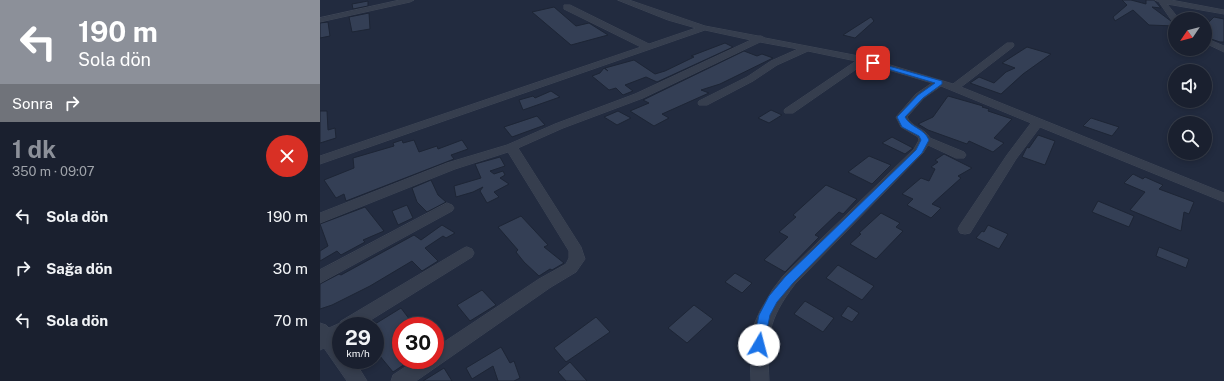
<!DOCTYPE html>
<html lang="tr">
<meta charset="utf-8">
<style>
:root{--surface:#1a202f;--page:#272d3b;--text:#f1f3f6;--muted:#9fa3aa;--line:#383e4b;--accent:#8c9099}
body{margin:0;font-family:"Public Sans",sans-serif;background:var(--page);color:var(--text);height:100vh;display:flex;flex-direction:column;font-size:15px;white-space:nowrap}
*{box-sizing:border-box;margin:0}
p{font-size:13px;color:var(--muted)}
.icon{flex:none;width:22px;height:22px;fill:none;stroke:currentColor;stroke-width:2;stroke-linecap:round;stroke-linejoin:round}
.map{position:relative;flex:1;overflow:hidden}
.sheet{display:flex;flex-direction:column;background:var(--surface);width:320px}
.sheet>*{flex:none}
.banner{background:#8c9099;color:#fff;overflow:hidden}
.needle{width:26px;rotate:235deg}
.tools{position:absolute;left:848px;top:12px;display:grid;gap:8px}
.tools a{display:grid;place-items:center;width:44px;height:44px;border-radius:50%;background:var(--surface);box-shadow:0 2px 6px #0003,0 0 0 1px var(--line);font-size:20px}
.speed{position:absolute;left:12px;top:317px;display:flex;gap:8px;font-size:20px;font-weight:700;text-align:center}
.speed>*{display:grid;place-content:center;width:52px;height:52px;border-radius:50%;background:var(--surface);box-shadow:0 2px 6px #0003,0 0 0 1px var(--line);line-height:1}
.speed small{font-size:10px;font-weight:400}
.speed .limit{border:6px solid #d22;background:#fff;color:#111}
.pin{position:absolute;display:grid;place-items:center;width:34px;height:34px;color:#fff;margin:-17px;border-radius:8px;box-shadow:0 2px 6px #0006}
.me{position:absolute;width:44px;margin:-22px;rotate:8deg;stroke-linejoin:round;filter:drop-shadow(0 0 3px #0008)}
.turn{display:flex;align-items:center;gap:14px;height:84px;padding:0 12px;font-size:18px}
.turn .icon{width:52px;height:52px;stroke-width:2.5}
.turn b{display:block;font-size:28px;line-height:34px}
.then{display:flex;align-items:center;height:38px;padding:0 12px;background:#0003;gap:8px;font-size:15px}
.round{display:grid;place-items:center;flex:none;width:42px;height:42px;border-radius:21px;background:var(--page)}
.headline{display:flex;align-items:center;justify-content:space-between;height:68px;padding:0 12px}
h1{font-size:24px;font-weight:700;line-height:30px;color:var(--accent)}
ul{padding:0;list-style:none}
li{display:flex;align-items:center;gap:12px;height:52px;padding:0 12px}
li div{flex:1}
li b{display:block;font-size:15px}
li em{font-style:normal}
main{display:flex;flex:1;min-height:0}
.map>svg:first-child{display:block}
</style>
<main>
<section class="sheet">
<div class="banner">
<div class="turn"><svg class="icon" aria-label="left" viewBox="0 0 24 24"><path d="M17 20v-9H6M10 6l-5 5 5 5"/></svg><div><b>190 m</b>Sola dön</div></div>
<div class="then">Sonra<svg class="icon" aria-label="right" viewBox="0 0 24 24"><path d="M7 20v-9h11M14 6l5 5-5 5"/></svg></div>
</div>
<div class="headline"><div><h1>1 dk</h1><p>350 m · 09:07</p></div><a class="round" style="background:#d93025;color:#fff"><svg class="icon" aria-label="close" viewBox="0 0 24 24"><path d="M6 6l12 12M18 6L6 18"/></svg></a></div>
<ul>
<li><svg class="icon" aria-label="left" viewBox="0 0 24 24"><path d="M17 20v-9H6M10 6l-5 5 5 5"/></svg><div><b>Sola dön</b></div><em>190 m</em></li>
<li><svg class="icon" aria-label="right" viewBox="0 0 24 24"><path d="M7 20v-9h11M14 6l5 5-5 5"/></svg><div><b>Sağa dön</b></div><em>30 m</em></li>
<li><svg class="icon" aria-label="left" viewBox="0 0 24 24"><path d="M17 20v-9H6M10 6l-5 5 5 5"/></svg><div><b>Sola dön</b></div><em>70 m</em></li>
</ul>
</section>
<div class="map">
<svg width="904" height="381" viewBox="0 0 904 381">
<rect width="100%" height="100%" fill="#222b3f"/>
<path fill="#343f55" stroke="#1d2535" d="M802,0H811L826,4V0H834L841,8L832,7L855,24V26L829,25L813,10L795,21L793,17L807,5Z
M48,1V6L33,9L32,4Z
M234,7L256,26L269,23L288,35L251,45L212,12Z
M49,13L50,29L32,32L29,17Z
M551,17L554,21L535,38L523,35Z
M894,17L904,19V42H900L885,37V26Z
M8,22L10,36L0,38V23Z
M405,43L413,47L337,82L326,77L305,85L313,91L303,95L296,88L289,90L272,76L280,73L284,68L288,71L285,68L314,60L335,74L345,71L374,57L371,56Z
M707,47L731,54L703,74L681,94L650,83L659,77L674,83L686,72L695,68L682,63Z
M424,51L437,56L442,54L453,58L400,84L381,90L389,93L342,114L349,118L334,126L310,111L329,103L323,100Z
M231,91L240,97L203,110L199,100L213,96L215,98Z
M628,96L663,106L662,107L669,109L668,111L692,119L674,138L684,143L673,152L649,141L647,144L608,130L598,124L613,117Z
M451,110L462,115L449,123L438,118Z
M0,111H7L8,130L15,128L16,138L0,143Z
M298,111L311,118L297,125L284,117Z
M217,116L225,125L192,137L184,127Z
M771,118L799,127L792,136L763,126Z
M718,135L735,141L725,165L702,157L707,147L709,148Z
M572,137L593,148L585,154L562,143Z
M82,140L83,143L94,140L99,152L117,146L118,149L142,140L148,149L131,155L134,159L26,201L24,194L16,198L4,180L34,168L33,158L74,146L73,143Z
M624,154L652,168L638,176L641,178L612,204L621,208L611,218L587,205L593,199L582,194L601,178L609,181L615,169L611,167L618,162L615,160Z
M549,156L571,165L552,184L528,172Z
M180,157L185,166L170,171L174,174L183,171L185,175L180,178L189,184L174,192L179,197L167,203L160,191L163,187L153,192L136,197L134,186L161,178L155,164Z
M813,174L823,179L825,177L843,185L839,189L874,202L869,214L864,212L861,231L810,210L825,192L804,183Z
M111,180L118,195L126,202L107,212L97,202L92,188Z
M506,185L537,199L523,214L519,212L495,235L499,237L465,272L444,260L468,237L459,232L476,217L473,215Z
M778,201L814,216L809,227L772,212Z
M87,205L93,218L78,225L72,211Z
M45,207L64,231L43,240L45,242L21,255L17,251L0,261V251L8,246L0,224Z
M561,213L580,223L576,227L583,231L556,259L530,244L541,234L539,233Z
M201,216L228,245L224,247L244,263L232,270L230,269L219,276L204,262L196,252L198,250L178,227Z
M122,225L135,233L126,238L123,236L105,248L118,261L102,271L92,261L50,286L12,305L0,309V284L19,274L21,275L94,235L101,240Z
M668,225L688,234L679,249L656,238L662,231L664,232Z
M839,247L869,259L866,268L836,256Z
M518,265L554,286L542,300L506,278Z
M415,273L432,283L422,293L405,282Z
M162,290L176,305L150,321L137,305Z
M485,301L514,318L503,332L474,314Z
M374,305L393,319L367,343L348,328Z
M528,306L539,313L532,322L521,316Z
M81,308L90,320L81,326V360H91L73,372L55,350V324Z
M276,317L290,332L246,362L234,348Z
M181,347L190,363L194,361L200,378L194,381H178L173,366L152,379L146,368Z
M250,362L267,381H246L238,372Z
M124,368L132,381H103Z"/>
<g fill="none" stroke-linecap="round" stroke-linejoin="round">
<g stroke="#3f4757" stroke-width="1">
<path id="minor" d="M80,0H94L90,2L0,22V18Z
M298,0H309L385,26L438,36H441L445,38L544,57L633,84L687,43H693L694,45L693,47L641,87L904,193V202L720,127L696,159L650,233L645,234L640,233L638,229L640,225L687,155L711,123L621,86L604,98L587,117C592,128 605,128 610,138L644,152L646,155L644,158H636L608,145L603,153L475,284C447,321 447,336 449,381H431L430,350L433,327L440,311L453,289L463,276L594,149L599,140L598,137L581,127L576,117L596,94L612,83L545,63L473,113H465L464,111L465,109L536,61L488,51L457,65L433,81L387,105H379L378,103L379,101L427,77L451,61L478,49L440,42L323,98L243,128L198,148L261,247L265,259L256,272L231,287L96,381H71L73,375L96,360H115V348L219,279L246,264L249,258V251L188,152L135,169L0,223V213L127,163L187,145L235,124L315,94L431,40L385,30L0,164V156L321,47L244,9V5H250L329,44L376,28L348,20Z
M835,0H851L904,10V14L847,4L859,19H855V21H852L839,2Z
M885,38L904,46V52L885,43Z
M127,203L132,205L134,208L132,211L0,283V270Z
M147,247L152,249L154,253L152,257L41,326H21V339L19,340L21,343V360H34L47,381H27L4,348L0,350V323L6,325L9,328L20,323L21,321L142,249Z"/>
</g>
<use href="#minor" fill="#363e4e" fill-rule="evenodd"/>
</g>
<path fill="#1a73e8" stroke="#114b97" d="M551,61L622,81V84L603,98L585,117C591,128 604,128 609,140L602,153L473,283L457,302L450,315L443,349L439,351L435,349L433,345L439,315L449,296L465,277L596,150L601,140L599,136L582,127L577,117L598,95L615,83L551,64Z"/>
</svg>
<div class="tools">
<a><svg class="needle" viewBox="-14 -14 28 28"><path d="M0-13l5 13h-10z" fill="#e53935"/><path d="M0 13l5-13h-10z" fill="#9fa3aa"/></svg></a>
<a><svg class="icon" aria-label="sound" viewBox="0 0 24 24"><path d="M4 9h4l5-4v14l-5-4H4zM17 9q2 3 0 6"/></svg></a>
<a><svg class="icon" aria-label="search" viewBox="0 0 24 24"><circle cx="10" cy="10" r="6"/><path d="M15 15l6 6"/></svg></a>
</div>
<div class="speed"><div>29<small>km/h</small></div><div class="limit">30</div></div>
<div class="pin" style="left:553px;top:63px;background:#d93025"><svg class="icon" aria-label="arrive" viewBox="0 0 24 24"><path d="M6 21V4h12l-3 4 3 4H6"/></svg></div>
<svg class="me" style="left:439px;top:345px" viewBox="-20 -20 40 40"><circle r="19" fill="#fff"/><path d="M0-13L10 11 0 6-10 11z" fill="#1a73e8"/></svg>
</div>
</main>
